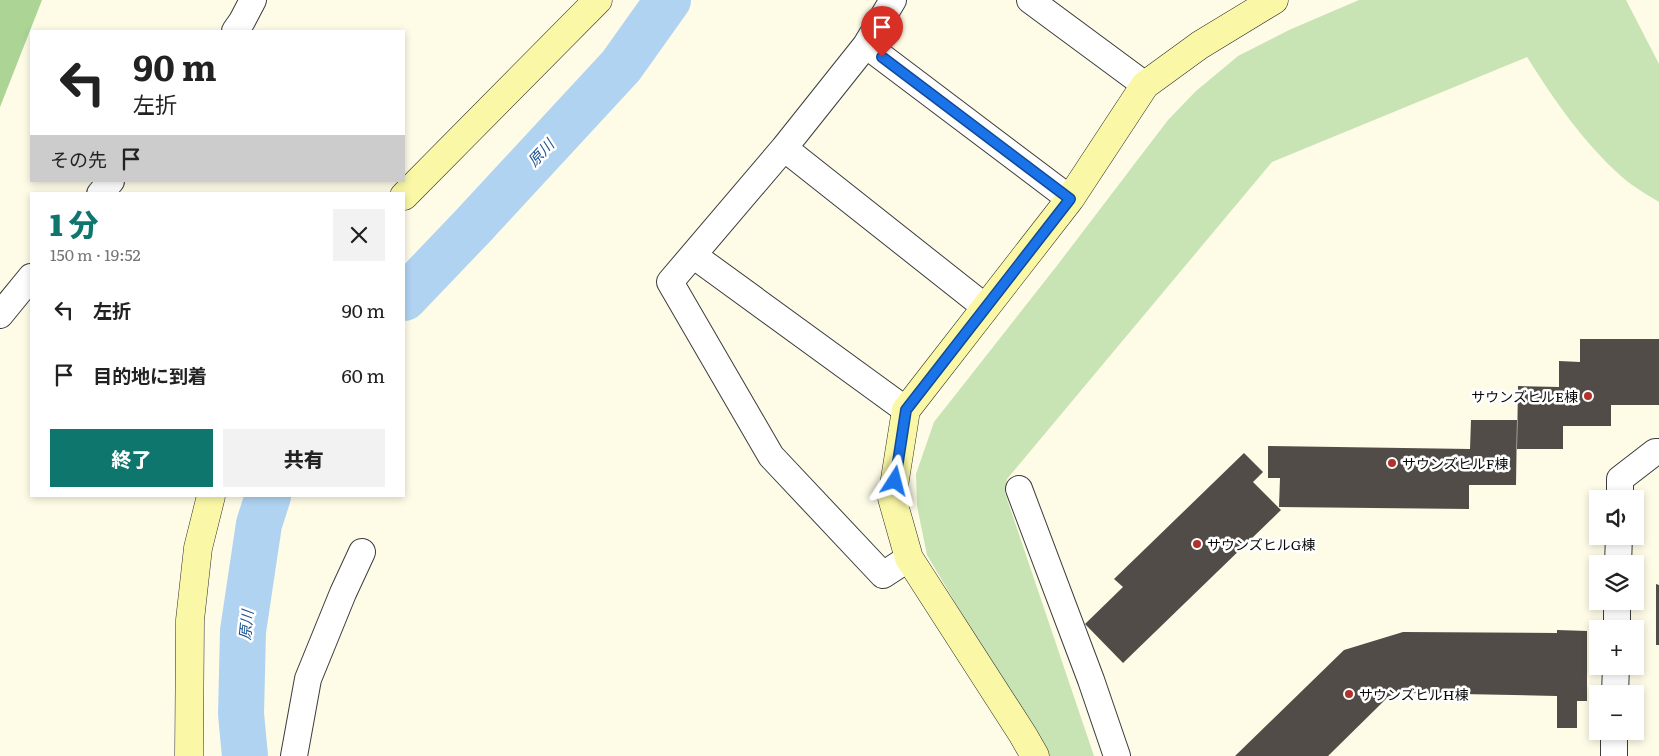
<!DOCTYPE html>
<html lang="ja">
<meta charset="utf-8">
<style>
:root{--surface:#fff;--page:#f2f2f2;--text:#222;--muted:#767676;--accent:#0f766e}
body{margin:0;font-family:Literata,"Noto Sans JP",serif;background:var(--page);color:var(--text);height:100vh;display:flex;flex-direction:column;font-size:19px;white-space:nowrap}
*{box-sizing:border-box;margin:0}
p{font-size:16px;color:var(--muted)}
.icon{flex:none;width:28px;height:28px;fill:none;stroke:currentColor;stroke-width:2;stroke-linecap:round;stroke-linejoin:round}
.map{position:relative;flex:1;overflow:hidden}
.drawer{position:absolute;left:30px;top:192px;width:375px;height:305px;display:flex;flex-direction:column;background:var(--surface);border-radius:0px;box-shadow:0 2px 8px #0003}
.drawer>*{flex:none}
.guide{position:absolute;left:30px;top:30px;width:375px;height:152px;border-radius:0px;box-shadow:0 2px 8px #0003;background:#fff;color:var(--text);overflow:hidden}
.buttons{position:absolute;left:1589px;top:490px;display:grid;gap:10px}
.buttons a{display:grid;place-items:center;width:55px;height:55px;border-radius:0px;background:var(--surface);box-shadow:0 2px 8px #0003;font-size:25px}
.pin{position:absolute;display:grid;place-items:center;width:42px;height:42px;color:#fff;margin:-51px -21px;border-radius:50% 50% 50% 0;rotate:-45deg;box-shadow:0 0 5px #0007}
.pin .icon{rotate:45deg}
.me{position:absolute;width:55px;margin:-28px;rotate:9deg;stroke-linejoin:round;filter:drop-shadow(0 0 4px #0008)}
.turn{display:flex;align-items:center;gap:18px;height:105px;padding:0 20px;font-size:22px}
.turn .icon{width:65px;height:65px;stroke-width:2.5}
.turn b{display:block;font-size:35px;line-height:42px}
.then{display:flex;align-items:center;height:48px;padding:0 20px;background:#0003;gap:10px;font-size:19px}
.round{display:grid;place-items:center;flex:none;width:52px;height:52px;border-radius:0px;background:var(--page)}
.headline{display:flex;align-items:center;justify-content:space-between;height:85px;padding:0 20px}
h1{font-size:30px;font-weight:800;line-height:38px;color:var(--accent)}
.primary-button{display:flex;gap:10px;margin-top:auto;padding:10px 20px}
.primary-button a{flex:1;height:58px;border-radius:0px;background:var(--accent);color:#fff;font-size:20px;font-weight:800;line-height:58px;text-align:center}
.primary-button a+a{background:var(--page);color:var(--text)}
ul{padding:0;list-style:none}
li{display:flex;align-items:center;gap:15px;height:65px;padding:0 20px}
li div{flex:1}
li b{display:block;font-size:19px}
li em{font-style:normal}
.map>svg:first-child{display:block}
</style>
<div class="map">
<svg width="1659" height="756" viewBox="0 0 1659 756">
<rect width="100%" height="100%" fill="#fefbe7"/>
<path fill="#c9e4b4" d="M1359,0H1626L1659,64V202C1646,194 1632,186 1621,176C1583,142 1554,100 1527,57L1272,162L1007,479L1005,493L1094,756H1046L927,555L917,506L916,474L934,422L1059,263L1168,120L1196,91L1238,56L1289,30Z"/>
<path fill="#abd495" d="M0,0H42L0,107Z"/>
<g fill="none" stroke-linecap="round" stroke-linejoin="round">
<path stroke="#b0d3f1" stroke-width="46" d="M404,298L472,227L621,66L668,0
M245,756L241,714L243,631L259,524L268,496"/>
</g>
<path fill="#514c47" d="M1580,339H1659V405H1611V426H1563V449H1517L1518,386L1559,387V361L1580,362Z
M1471,420H1517L1516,485H1469V509L1279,507L1280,478H1268V446L1470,449Z
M1244,453L1263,472L1253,482L1281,510L1123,663L1085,624L1123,587L1114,579Z
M1656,584L1659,585V645H1656Z
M1557,630L1587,631V701H1577V728H1557V696L1409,693L1389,696L1328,756H1235L1344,650L1403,632L1557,633Z"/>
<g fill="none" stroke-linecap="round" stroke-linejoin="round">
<g stroke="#3c3c3c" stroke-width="28">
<path id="street" d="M893,0L866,45L784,148L670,282L771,456L883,575L909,558
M1030,0L1145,85
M235,31L242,21L253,0
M866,45L1070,199
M784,148L985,307
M100,194L111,181
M693,255L906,410
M0,315L31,277
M1019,489L1091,680L1117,756
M1620,499V479L1655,452H1659
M1618,564L1619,536
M1617,629V601
M1615,694L1616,666
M294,756L308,679L343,593L362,552
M1614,756V731"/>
</g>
<g stroke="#2b2b2b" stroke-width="29">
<path id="secondary" d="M404,196L598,0
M189,756L190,620L198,548L211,496
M1035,756L1023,735L909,558L892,498L906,410L1070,199L1145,85L1200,45L1274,0"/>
</g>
<use href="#street" stroke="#fff" stroke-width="26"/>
<use href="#secondary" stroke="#faf8a6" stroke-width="28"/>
</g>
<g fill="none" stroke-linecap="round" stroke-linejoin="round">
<g stroke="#114b97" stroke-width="12">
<path id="route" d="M882,57L1070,199L906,410L895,481"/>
</g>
<use href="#route" stroke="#1a73e8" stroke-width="9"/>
</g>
<g fill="#af322c" stroke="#fff" stroke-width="2">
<circle cx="1588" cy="396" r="5"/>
<circle cx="1392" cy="463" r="5"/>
<circle cx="1197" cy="544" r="5"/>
<circle cx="1349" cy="694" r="5"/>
</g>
<g text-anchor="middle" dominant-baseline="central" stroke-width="5" stroke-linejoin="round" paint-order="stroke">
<g font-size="14" fill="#090909" stroke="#fff" text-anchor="start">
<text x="1578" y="396" text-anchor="end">サウンズヒルE棟</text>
<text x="1402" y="463">サウンズヒルF棟</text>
<text x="1207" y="544">サウンズヒルG棟</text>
<text x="1359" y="694">サウンズヒルH棟</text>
</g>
<g font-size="15" font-style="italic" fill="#1d5391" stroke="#fff">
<text transform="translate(540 152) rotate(-47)">原川</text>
<text transform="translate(245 625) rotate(-84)">原川</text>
</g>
</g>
</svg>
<div class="buttons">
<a><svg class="icon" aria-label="sound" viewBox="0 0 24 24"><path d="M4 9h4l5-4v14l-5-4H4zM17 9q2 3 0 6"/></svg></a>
<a><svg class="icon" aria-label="layers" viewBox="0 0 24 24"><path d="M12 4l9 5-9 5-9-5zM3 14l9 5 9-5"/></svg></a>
<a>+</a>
<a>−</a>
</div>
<div class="pin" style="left:882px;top:57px;background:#d93025"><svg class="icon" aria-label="arrive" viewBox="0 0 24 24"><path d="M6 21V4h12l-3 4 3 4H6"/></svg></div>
<svg class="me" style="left:895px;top:481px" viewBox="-20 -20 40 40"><path d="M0-17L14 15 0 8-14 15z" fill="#1a73e8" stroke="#fff" stroke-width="4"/></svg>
<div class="guide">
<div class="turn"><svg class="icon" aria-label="left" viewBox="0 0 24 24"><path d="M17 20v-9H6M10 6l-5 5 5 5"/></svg><div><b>90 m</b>左折</div></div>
<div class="then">その先<svg class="icon" aria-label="arrive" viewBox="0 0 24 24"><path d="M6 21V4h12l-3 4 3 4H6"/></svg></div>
</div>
<section class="drawer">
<div class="headline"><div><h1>1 分</h1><p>150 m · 19:52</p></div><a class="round"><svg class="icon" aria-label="close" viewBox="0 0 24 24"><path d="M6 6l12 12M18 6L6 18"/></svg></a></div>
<ul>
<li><svg class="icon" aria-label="left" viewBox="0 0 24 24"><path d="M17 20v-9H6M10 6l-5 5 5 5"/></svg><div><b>左折</b></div><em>90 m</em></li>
<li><svg class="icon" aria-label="arrive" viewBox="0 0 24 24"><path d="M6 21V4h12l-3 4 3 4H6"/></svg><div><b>目的地に到着</b></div><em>60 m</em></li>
</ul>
<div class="primary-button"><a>終了</a><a>共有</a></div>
</section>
</div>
